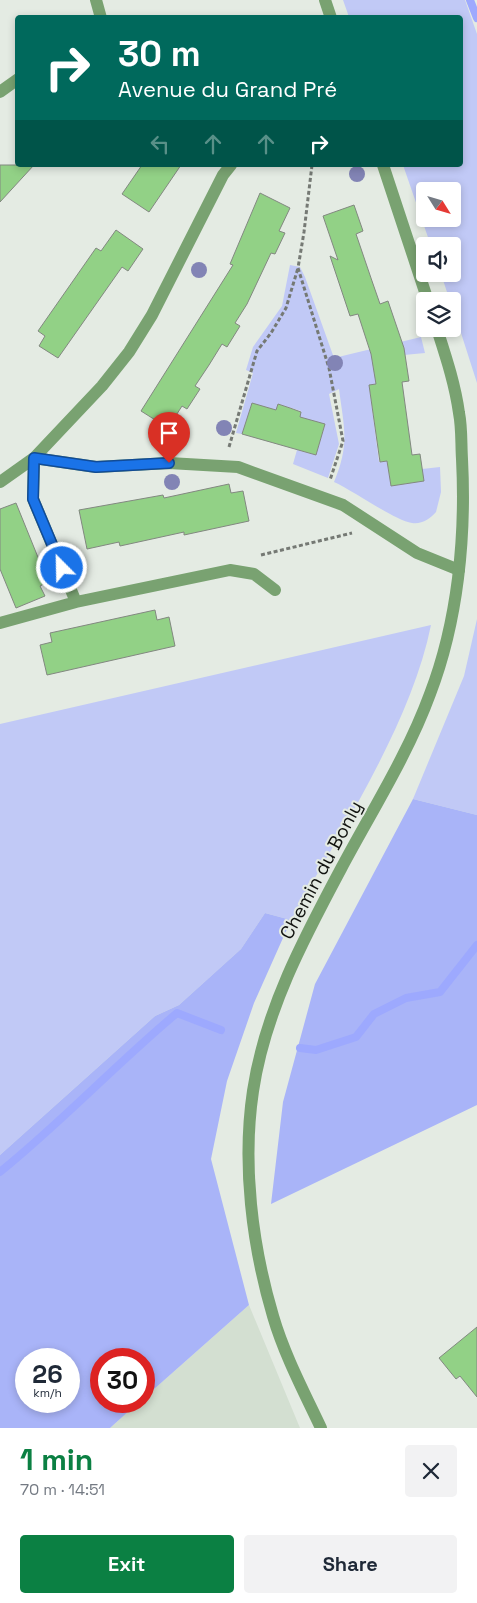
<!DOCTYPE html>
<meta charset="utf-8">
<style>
:root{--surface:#fff;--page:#f2f2f3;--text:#1f2937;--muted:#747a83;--accent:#0b8043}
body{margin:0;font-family:"Space Grotesk",sans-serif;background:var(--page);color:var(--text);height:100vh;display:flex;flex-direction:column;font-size:19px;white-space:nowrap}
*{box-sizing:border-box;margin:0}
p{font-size:16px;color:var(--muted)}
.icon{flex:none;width:28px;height:28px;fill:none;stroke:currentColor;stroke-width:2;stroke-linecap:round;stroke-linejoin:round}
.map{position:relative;height:1428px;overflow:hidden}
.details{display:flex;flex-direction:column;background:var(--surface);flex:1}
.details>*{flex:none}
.banner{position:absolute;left:15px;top:15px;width:448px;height:152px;border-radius:5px;box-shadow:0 2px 8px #0003;background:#00695c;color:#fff;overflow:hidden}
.needle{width:32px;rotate:127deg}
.tools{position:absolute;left:416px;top:182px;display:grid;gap:10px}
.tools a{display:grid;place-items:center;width:45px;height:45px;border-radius:5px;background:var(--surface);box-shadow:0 2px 8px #0003;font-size:25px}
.speed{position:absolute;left:15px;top:1348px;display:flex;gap:10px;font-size:25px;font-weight:700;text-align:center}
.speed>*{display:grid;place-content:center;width:65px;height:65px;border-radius:50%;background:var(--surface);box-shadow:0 2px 8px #0003;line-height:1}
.speed small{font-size:12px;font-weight:400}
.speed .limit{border:8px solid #d22;background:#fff;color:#111}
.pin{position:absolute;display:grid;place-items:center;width:42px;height:42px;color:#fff;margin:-51px -21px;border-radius:50% 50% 50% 0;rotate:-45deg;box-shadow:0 0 5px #0007}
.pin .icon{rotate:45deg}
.me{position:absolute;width:55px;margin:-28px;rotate:337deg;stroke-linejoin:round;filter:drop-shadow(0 0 4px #0008)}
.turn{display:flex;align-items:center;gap:18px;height:105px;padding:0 20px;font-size:22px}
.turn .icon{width:65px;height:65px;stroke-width:2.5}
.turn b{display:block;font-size:35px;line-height:42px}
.lanes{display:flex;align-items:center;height:48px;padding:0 20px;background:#0003;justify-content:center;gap:25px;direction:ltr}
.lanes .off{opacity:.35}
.round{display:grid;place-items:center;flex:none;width:52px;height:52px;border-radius:5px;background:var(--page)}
.headline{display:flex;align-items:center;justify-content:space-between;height:85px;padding:0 20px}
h1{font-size:30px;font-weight:700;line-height:38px;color:var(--accent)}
.cta{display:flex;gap:10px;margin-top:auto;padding:10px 20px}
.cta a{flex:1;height:58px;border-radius:5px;background:var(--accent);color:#fff;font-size:20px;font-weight:700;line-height:58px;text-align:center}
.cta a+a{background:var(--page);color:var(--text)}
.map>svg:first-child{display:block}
</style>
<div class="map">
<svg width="477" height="1428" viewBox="0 0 477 1428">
<rect width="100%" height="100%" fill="#e4ebe3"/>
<path fill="#d3dfd1" d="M249,1305L300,1428H110L140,1401H144V1398Z"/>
<path fill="#c1c9f6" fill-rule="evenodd" d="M343,0H465L477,34V383L453,308L452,301H450L441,274H452V246H431L403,165H460V18L349,17ZM452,191V219H425V191Z
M290,265L300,267L305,277L334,358L421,337L425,353L372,358L376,384L369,385L379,462L387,461L391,486L423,481L422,469L440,467L441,492L436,512C431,518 421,525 412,523C394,520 354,491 334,482C350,444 344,428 339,389L329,394L339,444L328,478L293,464L297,450L316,455L325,425L300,417L301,411L278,404L276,410L252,403L242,434L236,433L253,373L246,370L253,347L282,306Z
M477,619V815L413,799L464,676Z
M431,625C411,724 341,830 291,920L265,913L241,949L179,1005L155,1016L0,1155V724Z"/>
<path fill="#a9b4f8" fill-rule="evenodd" d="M413,799L477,815V1105L271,1204L283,1102L315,984Z
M265,913L291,920L254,1003L227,1081L211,1159L249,1305L144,1398V1359H101V1401H140L110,1428H0V1155L155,1016L179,1005L241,949ZM26,1359H69V1401H26Z"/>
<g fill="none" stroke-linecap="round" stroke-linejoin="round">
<path stroke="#9da9fe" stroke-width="8" d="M470,0L477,18
M300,1048L316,1050L356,1037L374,1014L406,998L440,992L477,945
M0,1172C62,1122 116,1064 177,1013L221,1030"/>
</g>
<path fill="#92d186" stroke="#828880" d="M0,165H34L0,202Z
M142,165H181L149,212L122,194Z
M260,193L290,208L279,231L285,233L275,254L271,253L247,304L235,323L240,326L227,347L222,344L209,365L195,386L200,389L187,409L182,406L168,428L141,411L233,265L230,264Z
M354,205L363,231L356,234L372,281L380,304L388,301L404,348L409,381L402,382L412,455L420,454L424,481L391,486L387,461L380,462L369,385L376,384L371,354L358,314L350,316L330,256L338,260L323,216Z
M116,230L143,249L128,271L122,267L58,358L39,346L45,336L38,331L96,248L101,251Z
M252,403L276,410L278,404L290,408L301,412L300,417L325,424L316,455L242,434Z
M229,484L231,493L243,491L249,521L184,535V532L120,546L119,542L87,549L79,510L163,495L164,498Z
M16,503L48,582L40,586L45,596L16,608L0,569V509Z
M155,610L157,620L169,617L175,646L47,675L40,645L52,642L50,633Z
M477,1327V1397L460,1376L456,1379L439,1358Z"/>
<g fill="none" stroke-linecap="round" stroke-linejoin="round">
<path stroke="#757974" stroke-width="3" stroke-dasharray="4 2.5" stroke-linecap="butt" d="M312,165L304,232L298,268L329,368L343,441L330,480
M229,447L257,351L271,333L286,308L298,268
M261,555L352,533"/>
<path stroke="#79a271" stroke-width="12" d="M96,0L101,18
M0,92L18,79
M34,458L96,467L169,463L238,467L343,505L417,553L459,570
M34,458L33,499L76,602
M0,482L34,458L102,386L129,352L152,315L223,175L231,165
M0,623L76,602L230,570L254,574L275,590"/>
<path stroke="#79a271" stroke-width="12" d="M325,0L331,18
M383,165L428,301
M321,1428C304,1392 284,1354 273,1316C252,1245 242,1164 253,1091C265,1010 305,936 343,865C373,809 408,754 430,694C458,621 466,537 462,459C461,444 462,428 459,413C455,384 446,357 437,329"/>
</g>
<g fill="#8284b5">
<circle cx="357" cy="174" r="8"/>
<circle cx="199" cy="270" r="8"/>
<circle cx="335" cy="363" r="8"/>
<circle cx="224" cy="428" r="8"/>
<circle cx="172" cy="482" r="8"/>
</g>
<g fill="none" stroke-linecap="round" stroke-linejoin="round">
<g stroke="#114b97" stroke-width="12">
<path id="route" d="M62,568L33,499L34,458L96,467L169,463"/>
</g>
<use href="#route" stroke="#1a73e8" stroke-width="9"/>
</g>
<g text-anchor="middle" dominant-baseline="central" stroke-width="4" stroke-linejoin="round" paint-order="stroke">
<g font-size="19" fill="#111310" stroke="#e4ebe3">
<text transform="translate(321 870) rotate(-62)">Chemin du Bonly</text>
</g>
</g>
</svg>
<div class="tools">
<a><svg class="needle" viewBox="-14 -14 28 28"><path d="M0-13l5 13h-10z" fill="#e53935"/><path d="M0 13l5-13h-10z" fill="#747a83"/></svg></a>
<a><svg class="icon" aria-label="sound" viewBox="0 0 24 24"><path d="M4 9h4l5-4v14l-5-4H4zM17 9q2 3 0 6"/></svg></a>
<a><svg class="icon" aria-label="layers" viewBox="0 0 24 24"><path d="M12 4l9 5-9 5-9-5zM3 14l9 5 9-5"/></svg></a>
</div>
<div class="speed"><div>26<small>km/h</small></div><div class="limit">30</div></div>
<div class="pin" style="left:169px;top:463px;background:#d93025"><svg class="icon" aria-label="arrive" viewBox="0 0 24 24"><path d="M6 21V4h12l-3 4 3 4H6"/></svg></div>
<svg class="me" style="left:62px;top:568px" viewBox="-20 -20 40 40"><circle r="17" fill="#1a73e8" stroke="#fff" stroke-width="3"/><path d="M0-11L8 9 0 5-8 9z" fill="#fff"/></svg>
<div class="banner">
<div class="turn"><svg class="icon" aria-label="right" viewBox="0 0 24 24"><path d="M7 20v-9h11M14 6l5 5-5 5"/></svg><div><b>30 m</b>Avenue du Grand Pré</div></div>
<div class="lanes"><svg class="icon off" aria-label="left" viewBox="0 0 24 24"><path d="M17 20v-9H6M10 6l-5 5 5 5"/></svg><svg class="icon off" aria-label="ahead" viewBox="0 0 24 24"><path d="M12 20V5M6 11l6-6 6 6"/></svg><svg class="icon off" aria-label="ahead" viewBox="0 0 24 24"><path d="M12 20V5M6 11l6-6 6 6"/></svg><svg class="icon" aria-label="right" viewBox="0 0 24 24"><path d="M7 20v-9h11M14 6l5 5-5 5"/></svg></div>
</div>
</div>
<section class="details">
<div class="headline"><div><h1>1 min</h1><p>70 m · 14:51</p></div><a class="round"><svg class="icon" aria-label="close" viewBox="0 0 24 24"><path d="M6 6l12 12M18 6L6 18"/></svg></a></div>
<div class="cta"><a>Exit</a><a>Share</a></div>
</section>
